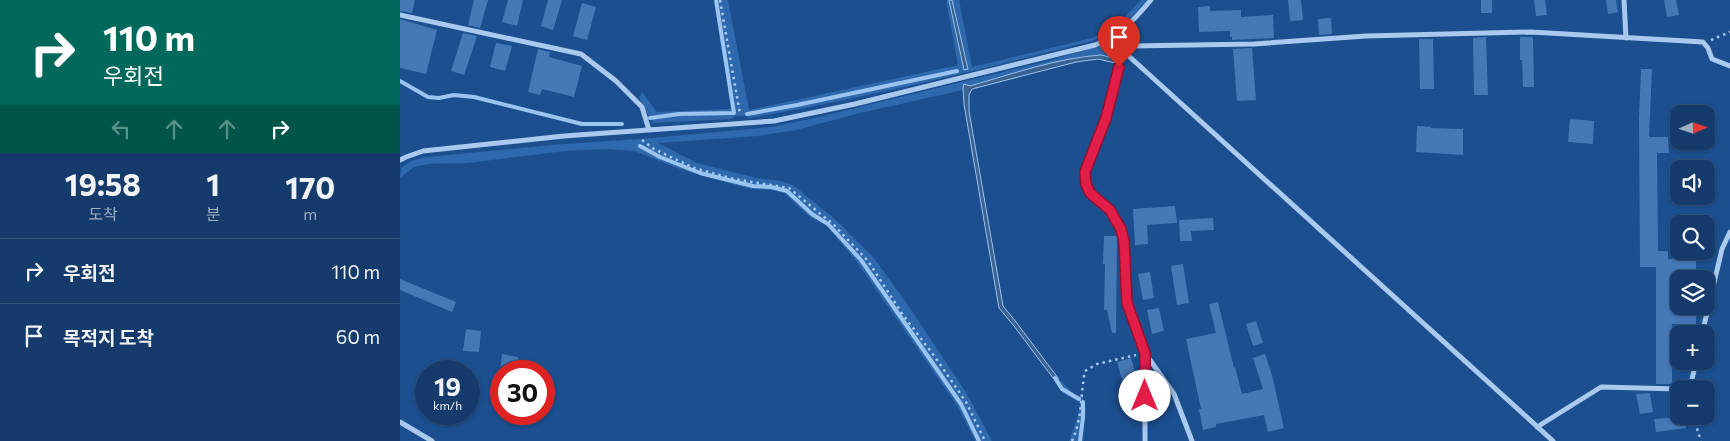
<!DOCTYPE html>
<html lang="ko">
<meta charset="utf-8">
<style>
:root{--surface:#143b6b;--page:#1d4271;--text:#f1f3f6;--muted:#9dadc1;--line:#33557e}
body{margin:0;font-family:Commissioner,"Noto Sans KR",sans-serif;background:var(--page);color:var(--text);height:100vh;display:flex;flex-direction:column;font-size:19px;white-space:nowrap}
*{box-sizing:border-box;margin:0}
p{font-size:16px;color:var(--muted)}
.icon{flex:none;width:28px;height:28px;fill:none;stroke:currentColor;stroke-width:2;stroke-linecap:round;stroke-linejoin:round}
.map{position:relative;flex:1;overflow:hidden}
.side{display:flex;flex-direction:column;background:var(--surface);width:400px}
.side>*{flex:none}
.banner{background:#00695c;color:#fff;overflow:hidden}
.needle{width:32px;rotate:87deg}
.fabs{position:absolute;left:1270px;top:105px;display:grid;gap:10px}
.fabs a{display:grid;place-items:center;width:45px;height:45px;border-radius:10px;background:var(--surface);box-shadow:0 1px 4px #0004,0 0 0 1px var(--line);font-size:25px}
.speed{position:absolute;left:15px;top:360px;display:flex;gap:10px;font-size:25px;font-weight:700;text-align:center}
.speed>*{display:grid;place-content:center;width:65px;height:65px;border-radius:50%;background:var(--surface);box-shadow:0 1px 4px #0004,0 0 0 1px var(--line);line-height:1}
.speed small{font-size:12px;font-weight:400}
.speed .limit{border:8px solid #d22;background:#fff;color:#111}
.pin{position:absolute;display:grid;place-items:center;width:42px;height:42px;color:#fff;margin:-51px -21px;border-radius:50% 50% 50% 0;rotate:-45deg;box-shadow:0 0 5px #0007}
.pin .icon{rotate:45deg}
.me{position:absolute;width:55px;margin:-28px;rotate:0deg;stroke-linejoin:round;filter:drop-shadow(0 0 4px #0008)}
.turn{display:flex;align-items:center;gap:18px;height:105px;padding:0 20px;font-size:22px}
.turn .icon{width:65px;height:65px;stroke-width:2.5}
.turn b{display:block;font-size:35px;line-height:42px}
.lanes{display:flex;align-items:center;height:48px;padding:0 20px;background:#0003;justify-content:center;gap:25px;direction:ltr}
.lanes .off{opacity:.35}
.eta{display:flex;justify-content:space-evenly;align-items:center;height:85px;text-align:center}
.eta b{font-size:30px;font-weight:700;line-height:35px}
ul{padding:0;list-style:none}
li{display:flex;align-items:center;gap:15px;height:65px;padding:0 20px;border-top:1px solid var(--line)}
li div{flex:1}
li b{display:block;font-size:19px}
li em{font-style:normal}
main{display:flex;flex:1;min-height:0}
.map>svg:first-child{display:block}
</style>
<main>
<section class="side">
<div class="banner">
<div class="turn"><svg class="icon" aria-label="right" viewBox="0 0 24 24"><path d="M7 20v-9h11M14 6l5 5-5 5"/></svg><div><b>110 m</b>우회전</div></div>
<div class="lanes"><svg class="icon off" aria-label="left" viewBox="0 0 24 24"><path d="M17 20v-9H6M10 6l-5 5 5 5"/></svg><svg class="icon off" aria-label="ahead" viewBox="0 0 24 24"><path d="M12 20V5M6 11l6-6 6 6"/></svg><svg class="icon off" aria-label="ahead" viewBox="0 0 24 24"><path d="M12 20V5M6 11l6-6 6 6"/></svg><svg class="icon" aria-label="right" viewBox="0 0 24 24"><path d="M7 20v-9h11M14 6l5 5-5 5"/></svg></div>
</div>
<div class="eta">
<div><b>19:58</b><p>도착</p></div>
<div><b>1</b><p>분</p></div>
<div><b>170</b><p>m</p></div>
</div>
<ul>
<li><svg class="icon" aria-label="right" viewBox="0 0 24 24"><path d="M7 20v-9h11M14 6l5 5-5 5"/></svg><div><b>우회전</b></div><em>110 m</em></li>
<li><svg class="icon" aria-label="arrive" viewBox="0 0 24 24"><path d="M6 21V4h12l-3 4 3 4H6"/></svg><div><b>목적지 도착</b></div><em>60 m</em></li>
</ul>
</section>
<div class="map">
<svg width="1330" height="441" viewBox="0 0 1330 441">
<rect width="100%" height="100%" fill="#1b4f8f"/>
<path fill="#2e69ad" d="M314,0H328L349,110L558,65L546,0H549L564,69H568L552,0H559L572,67L692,38C716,29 723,18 741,0H747C731,19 716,32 692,41C578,70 464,99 348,118L346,116H335L332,119L253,123L239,98L242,92L257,112L331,109Z
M706,44L713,45L715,56V63L713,58C703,55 695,55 684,56L570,86L564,85L563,90L460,113L396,130L358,136L258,143L297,163L356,178L381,181L393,185L436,220L473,257L510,308L567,394L592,441H575L558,407L457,262L426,225L411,218L384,193L371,190L351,189L300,175L274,167L235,151L206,149L165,151L68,163L28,164L14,167L0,178L1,168L13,160L27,157L152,145L252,138L371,127L419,117L648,61Z
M653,378L658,381V378L674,394L683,397L686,410L683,441H669L679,413L680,403L662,392Z"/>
<path fill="#3c6290" stroke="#9cc4f0" d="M549,0H552L568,69L564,70Z
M701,55L713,58L715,63L698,59L676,62L572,89L569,95V111L603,306L616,322L658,378V382L653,378L614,326L599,308L564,104L563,88L564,84L570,86C612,74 657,58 701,55Z"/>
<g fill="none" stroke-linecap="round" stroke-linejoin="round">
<path stroke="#9cc4f0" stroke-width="4" d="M0,81L28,97L39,98L54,95L74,97L182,124H222
M347,114L397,105L557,71
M250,118L279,114L334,113L316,0
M240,146L260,157L300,173L353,186L371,187L387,191L412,214L428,224L461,260L561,404L579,441
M655,378L662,389L679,399
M680,441L683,417V402"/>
</g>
<path fill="#4478b7" d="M0,0H15L12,13L0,11Z
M74,0H88L80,28L68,25Z
M108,0H123L117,26L102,22Z
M148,0H162L153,30L141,26Z
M888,0H901L903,20L890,21Z
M1081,0H1092V13H1081Z
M1134,0H1145L1147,15L1136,16Z
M1206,0H1216L1218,12L1208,14Z
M1264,0H1276L1279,15L1267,17Z
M182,3L196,7L187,40L173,36Z
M810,6V11L841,10V17L873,15L874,38L832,40V37H830V31L799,32L798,7Z
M931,18L932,34L919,35L918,19Z
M0,19L37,30L26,74L0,68Z
M63,33L77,36L64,75L51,71Z
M1086,37L1088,95H1074L1073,38Z
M1120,37H1133L1134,87H1123L1122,60H1120Z
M1019,39H1033L1034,89H1020Z
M96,43L112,46L105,71L90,67Z
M852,48L856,100L837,101L833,49Z
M138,49L150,52L149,57L182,66L174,97L142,89L140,95L128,92Z
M1241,69H1252L1249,137H1268L1269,153H1257L1258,251H1268V259H1296V279H1272V306H1296V324H1272V384H1256V267H1240L1239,118Z
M1170,119L1194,121L1193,144L1168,142Z
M1017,126L1031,127L1030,128L1063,129V155L1016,152Z
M775,206L777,223L747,225L748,244L735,245L733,209Z
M813,218L814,230L791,231L792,241H780L779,220Z
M704,236H717L716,333H712L707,310H704L705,264H703Z
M783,264L789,303L777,305L771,266Z
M750,272L754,298L743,300L738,274Z
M0,279L56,302L52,312L0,290Z
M818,302L834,368L835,367L842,394L863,389L853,358L865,354L872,375L884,428L868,432L864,415L816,424V427L803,430L799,409H801L786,339L816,333L809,304Z
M759,308L764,331L752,334L747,310Z
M856,321L863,343L853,346L846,324Z
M66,329L81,331L79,352L63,351Z
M102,354L118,357L116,371H100Z
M731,358L741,392L727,397L717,362Z
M1250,393L1253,412L1240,414L1236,394Z
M1285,417L1286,428L1256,432L1254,419Z"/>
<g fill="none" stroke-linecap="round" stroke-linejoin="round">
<path stroke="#a9c9ee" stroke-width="2.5" stroke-dasharray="2.5 4" stroke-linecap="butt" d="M320,0L340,114
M1311,40L1330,32
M242,140L254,149L294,168L334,179L389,188L434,225L468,261L503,315L535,357L566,402L585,441
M1293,416L1301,441
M672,441C683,417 680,396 685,371L697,364L736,355"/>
<path stroke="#a9c9ee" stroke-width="5" d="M1224,0L1226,38
M0,15L181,54L216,81L242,107L249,130
M710,39L1153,441
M0,160L6,157L23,151L164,136L374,121L455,104L695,45C721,35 734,20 751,0
M1302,334L1322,249L1330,232
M745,354V441
M1284,389L1291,384L1296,361
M0,422L32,441
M1137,427L1201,387L1279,389
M792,441L774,394L745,353L735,328L727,303L723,241L721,229L710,210L690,193L686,184L685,172L706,118L722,50L732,46L854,44L966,36L1131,32L1303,42L1308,48L1312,59L1330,66"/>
</g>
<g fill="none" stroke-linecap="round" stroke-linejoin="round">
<g stroke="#92132f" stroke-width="12">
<path id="route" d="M719,67L706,118L685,172L686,184L690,193L710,210L721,229L724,241L727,303L745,353V396"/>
</g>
<use href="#route" stroke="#e11d48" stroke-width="9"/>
</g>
</svg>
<div class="fabs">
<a><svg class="needle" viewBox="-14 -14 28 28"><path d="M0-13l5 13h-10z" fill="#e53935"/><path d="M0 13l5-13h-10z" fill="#9dadc1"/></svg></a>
<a><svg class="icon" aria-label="sound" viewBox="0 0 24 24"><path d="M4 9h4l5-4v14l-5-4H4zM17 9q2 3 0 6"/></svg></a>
<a><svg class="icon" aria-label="search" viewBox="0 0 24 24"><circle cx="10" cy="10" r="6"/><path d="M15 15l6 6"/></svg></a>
<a><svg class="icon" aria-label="layers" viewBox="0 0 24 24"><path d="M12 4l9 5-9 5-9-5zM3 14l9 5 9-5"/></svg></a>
<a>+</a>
<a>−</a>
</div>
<div class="speed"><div>19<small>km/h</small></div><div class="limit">30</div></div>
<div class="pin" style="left:719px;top:67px;background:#d93025"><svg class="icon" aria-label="arrive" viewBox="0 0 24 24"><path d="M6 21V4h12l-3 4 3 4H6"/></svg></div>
<svg class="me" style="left:745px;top:396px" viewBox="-20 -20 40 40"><circle r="19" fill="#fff"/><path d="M0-13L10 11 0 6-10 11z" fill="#e11d48"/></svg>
</div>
</main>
